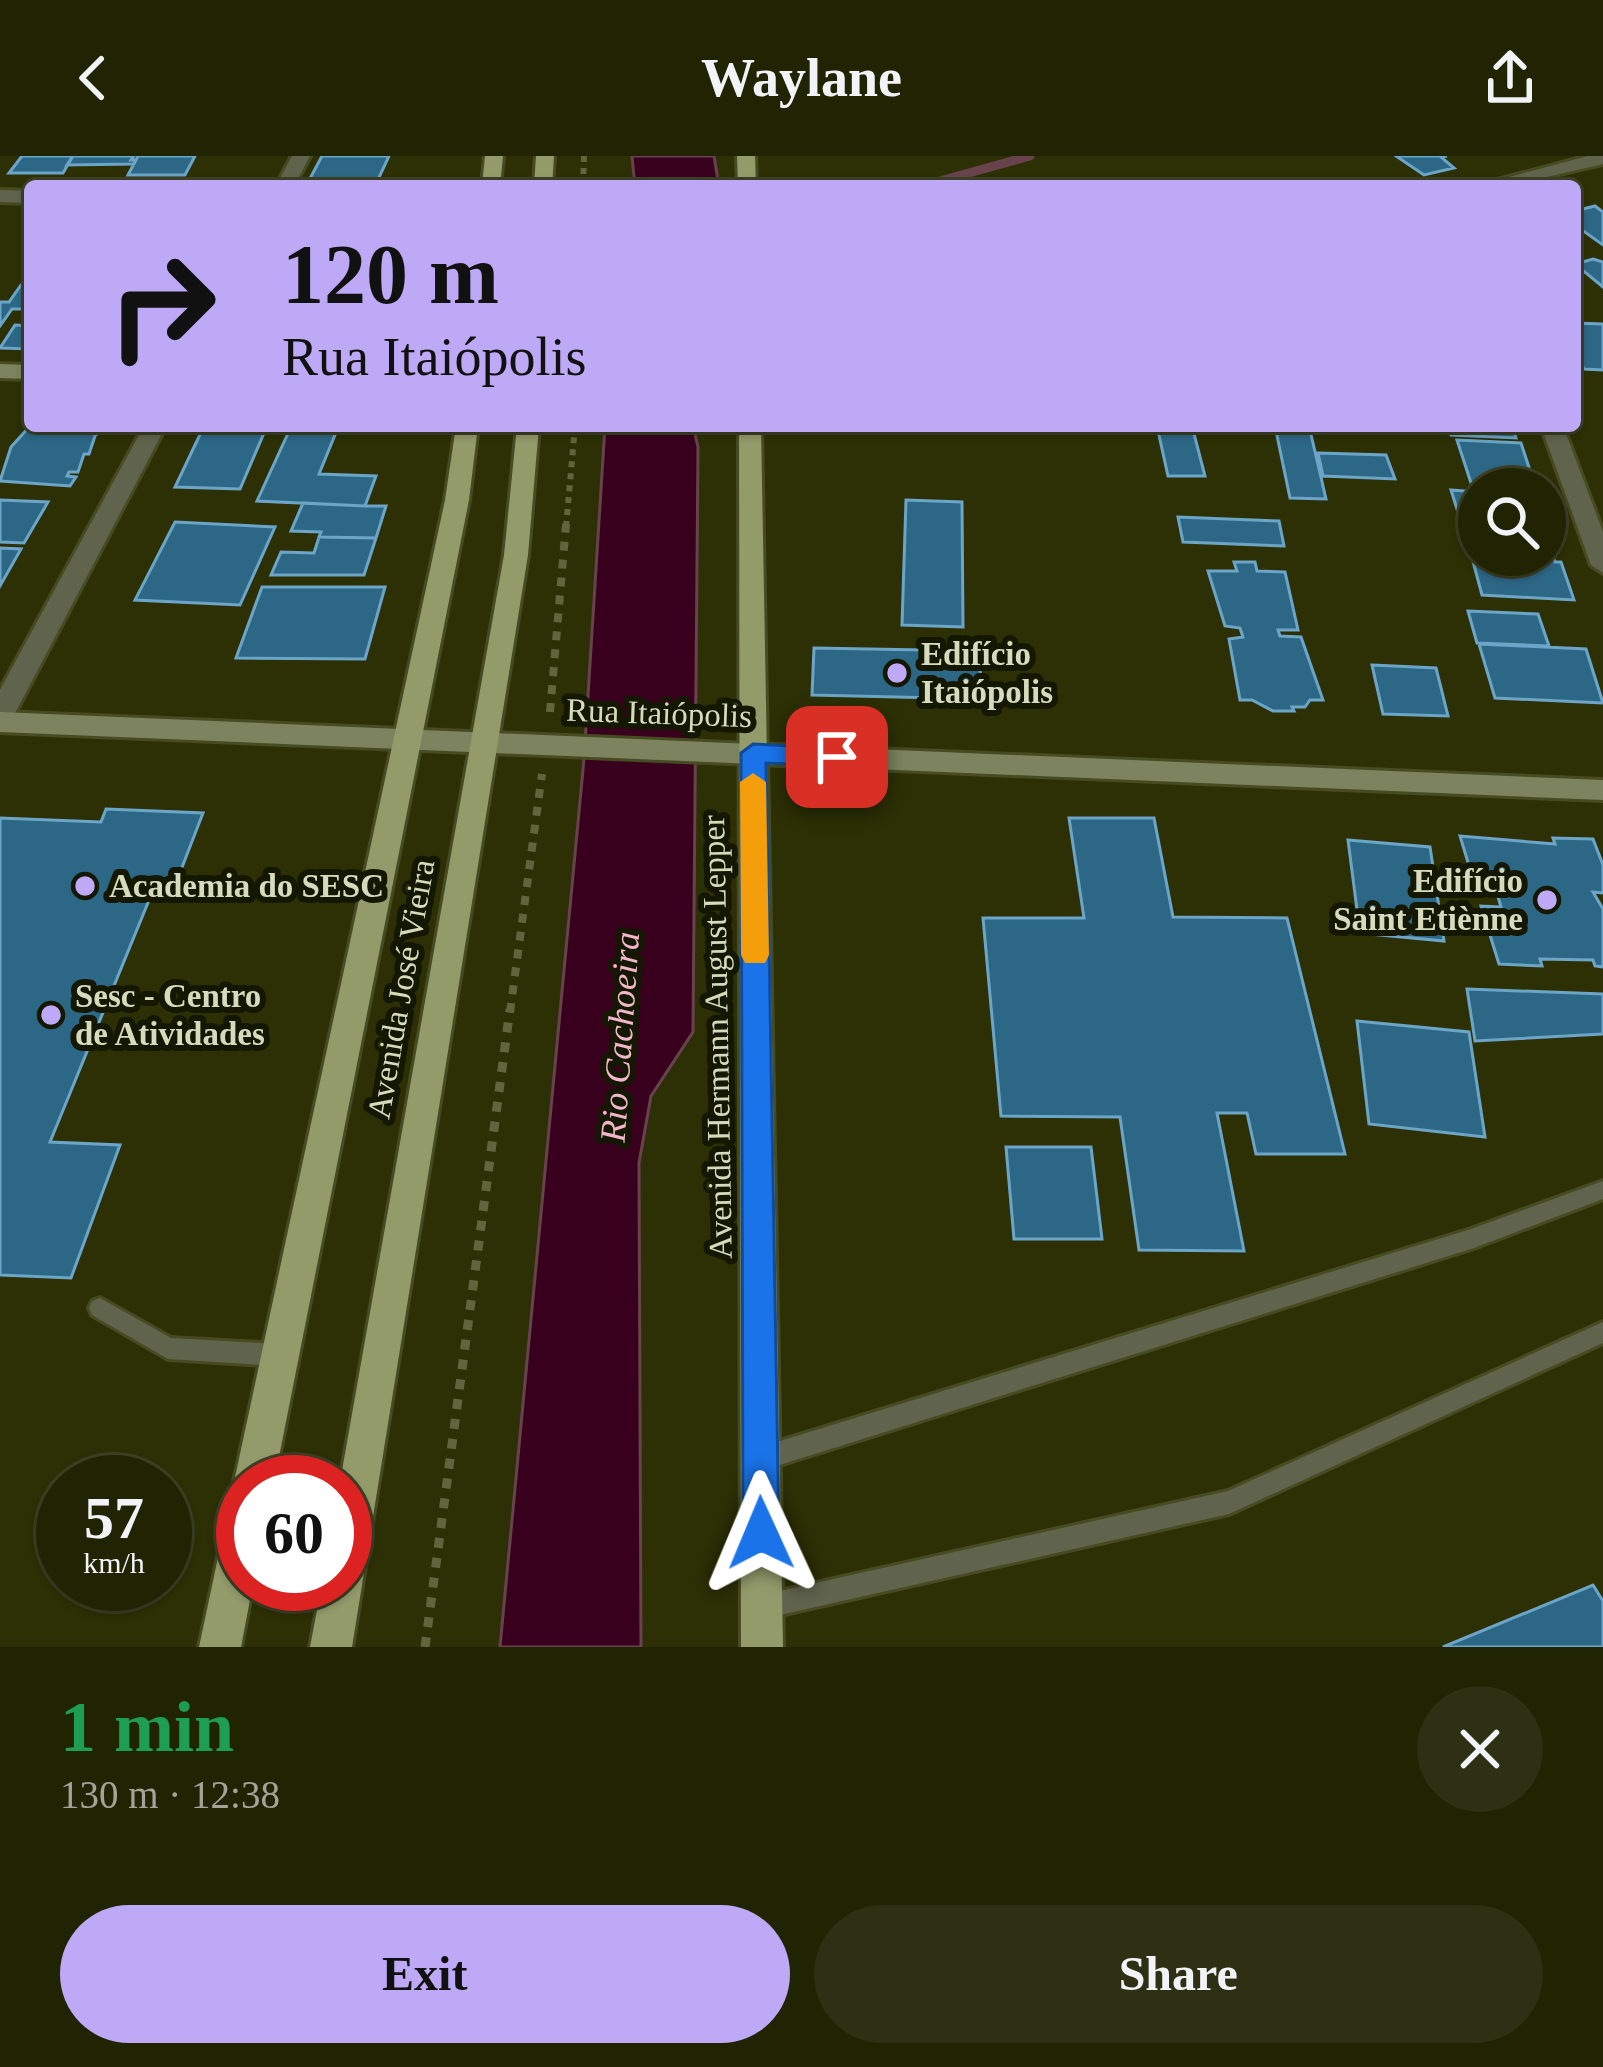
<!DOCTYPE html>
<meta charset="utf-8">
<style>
:root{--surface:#212403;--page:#2d3012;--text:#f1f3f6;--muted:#a2a49a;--line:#3e4125;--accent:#bda9f5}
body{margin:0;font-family:"Times New Roman",serif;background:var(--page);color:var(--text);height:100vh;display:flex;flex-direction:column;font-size:45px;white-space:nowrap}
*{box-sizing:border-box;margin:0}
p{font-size:39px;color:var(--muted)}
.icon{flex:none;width:66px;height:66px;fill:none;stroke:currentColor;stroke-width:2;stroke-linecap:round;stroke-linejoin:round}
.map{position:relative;height:1491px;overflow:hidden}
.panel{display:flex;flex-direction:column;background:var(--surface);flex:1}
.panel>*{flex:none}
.top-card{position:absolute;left:24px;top:24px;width:1557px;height:252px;border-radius:12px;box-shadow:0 3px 9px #0004,0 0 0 3px var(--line);background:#bda9f5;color:#111;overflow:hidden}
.fabs{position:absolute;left:1458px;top:312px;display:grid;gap:24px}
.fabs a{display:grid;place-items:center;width:108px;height:108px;border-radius:50%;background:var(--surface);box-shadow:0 3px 9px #0004,0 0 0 3px var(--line);font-size:60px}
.speed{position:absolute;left:36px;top:1299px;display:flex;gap:24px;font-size:60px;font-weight:700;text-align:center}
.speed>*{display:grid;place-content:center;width:156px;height:156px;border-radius:50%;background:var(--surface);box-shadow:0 3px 9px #0004,0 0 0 3px var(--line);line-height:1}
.speed small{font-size:30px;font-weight:400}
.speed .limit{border:18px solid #d22;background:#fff;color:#111}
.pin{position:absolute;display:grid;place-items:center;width:102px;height:102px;color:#fff;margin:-51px;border-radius:24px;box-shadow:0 6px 18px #0006}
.me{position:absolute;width:132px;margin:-66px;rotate:359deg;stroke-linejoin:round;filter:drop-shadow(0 0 9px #0008)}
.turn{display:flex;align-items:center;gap:42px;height:252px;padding:0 60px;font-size:54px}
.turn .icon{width:156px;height:156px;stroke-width:2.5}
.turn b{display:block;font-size:84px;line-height:102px}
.round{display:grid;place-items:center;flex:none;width:126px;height:126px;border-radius:63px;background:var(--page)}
.head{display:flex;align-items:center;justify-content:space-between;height:204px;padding:0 60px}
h1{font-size:72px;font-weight:700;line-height:90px;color:#1e9e55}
.action{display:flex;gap:24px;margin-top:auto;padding:24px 60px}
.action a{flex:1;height:138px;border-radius:72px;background:var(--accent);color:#111;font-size:48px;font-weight:700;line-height:138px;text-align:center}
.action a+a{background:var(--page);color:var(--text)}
header{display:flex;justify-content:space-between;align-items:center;height:156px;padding:0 60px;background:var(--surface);font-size:54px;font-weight:700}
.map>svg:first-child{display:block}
</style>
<header><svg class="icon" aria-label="back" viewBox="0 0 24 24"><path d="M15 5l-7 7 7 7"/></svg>Waylane<svg class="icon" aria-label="share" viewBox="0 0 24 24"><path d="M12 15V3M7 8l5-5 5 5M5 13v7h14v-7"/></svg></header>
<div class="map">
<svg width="1603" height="1491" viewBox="0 0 1603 1491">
<rect width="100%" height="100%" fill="#2c3004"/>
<path fill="#39001d" stroke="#68424d" stroke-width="3" d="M632,0H714L719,30H635Z
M605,270H693L698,291L693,876L651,940L639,1007L641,1491H500L584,603Z"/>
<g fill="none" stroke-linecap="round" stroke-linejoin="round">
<path stroke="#68424d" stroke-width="9" d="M922,30L1030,0"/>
</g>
<path fill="#2d6786" stroke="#6ca5c7" stroke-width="3" d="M22,0H73L63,17H9Z
M73,0H134L131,4H136L134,8L67,9Z
M138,0H195L185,19H128Z
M322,0H389L375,30H306Z
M1396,0H1447L1441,1L1454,12L1424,19Z
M1595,50L1603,56V89L1575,69V55Z
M1593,103L1603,106V131L1575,108Z
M21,129H30V148L27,153H12L0,170V146H9Z
M1575,167L1603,168V214L1584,213L1575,192Z
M15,169L30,170V193L0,192Z
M30,270H105L95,280L89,298H84L78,316H69L67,320L76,321L70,330L0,325L11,291Z
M204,270H267L240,333L175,331Z
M1157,270H1192L1205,320H1168Z
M1275,270H1309L1326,343L1290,342Z
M1448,270H1512L1516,282L1451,279Z
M290,273L337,274L319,318L376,320L365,350L257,345Z
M1457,284L1521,287L1536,333L1472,330Z
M1318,297L1386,299L1395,323L1323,320Z
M1451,334L1479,336V369H1462Z
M0,344L48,346L24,387L0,386Z
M906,344L962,346L963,471L902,469Z
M303,347L365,350H386L376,382L319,381L321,376L291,375Z
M1178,361L1279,365L1284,390L1183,386Z
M175,366L275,371L240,449L135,444Z
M319,381L376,382L364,419H271L281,396L314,397Z
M0,392L21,393L0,430Z
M1552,397L1555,406H1561L1574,444L1482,439L1472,402L1519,405L1517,399Z
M1234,406H1255L1257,415L1285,416L1298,474H1278L1280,480L1301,481L1323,544H1310L1305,551H1292L1294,555H1273L1252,544H1240L1229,483L1243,481L1240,472L1225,470L1208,415H1237Z
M262,431H385L365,503L236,502Z
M1468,455L1538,458L1549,490L1477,487Z
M1479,488L1586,493L1603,547L1495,542Z
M814,492L979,495L982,543L812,539Z
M1372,509L1436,512L1448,560L1383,558Z
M106,653L203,657L174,732H154L50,986L120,989L71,1122L0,1119V662L101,666Z
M1069,662H1154L1173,761L1287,762L1345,998H1256L1247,957H1217L1244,1095L1139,1094L1120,961L1001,960L983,762H1084Z
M1460,680L1555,688L1553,682L1593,683L1603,709V737L1593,736L1603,753V811L1595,810L1593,804L1540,803L1542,810L1499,808L1481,750L1501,751L1496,734L1476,733Z
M1348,684L1430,691L1444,785L1360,777Z
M1467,833L1603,838V878L1475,885Z
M1357,865L1469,876L1485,981L1369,968Z
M1006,991H1091L1102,1083H1014Z
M1593,1429L1603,1445V1491H1443Z"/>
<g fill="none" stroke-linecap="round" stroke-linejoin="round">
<g stroke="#474b22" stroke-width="6">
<path id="lane" d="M1603,1025V1043L1471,1093L760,1315L752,1311L748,1303L752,1295L760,1291L1471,1073Z
M100,1142L171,1182L280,1188L288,1191L291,1199L288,1207L280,1210L168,1203L92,1159L89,1152L92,1145Z
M1603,1166V1187L1229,1358L762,1463L753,1460L750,1451L753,1442L762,1439L1228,1335Z"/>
</g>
<g stroke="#474b22" stroke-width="6">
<path id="street" d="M292,0H310L294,30H276Z
M1588,0H1603V8L1508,30H1475Z
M0,34L30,35V47L0,46Z
M144,270H166L14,559L0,569V534Z
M1541,270H1563L1603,376V417L1591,409Z"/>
</g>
<g stroke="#474b22" stroke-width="6">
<path id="secondary" d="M0,208L30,209V223L0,222Z
M0,556L1603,624V644L0,576Z"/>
</g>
<g stroke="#474b22" stroke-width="6">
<path id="primary" d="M485,0H503L500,30H482Z
M536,0H554L552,30H534Z
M737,0H755L756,30H738Z
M456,270H478L469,344L274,1326H243V1341L234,1326L445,344Z
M517,270H539L528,399L352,1491H310L322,1428H345V1326H340L504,399Z
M739,270H761L783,1491H741Z
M243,1358V1428H253L241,1491H199L223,1378L229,1364Z"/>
</g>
<path stroke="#60653d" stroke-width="6" stroke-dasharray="6 6" stroke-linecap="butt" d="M583,30L584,0
M566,371L575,270"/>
<path stroke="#60653d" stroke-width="8" stroke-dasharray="9 9" stroke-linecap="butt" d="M550,556L566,368
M510,856L542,618"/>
<path stroke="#60653d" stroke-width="9" stroke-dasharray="10 10" stroke-linecap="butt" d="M425,1491L510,853"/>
<use href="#lane" fill="#60644d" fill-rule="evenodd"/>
<use href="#street" fill="#60644d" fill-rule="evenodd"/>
<use href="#secondary" fill="#7d835e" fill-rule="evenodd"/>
<use href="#primary" fill="#939b6b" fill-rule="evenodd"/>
</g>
<path fill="#1a73e8" stroke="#114b97" stroke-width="3" d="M753,588L837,592L850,601L837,610L766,607L779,1377L774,1390L761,1395L748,1390L743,1377L741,597Z"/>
<path fill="#f59e0b" d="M753,617L766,626L769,799L765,807H745L741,799L740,626Z"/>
<g fill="#bda9f5" stroke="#141702" stroke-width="4.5">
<circle cx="897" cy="517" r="12"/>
<circle cx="85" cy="730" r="12"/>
<circle cx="1547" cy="744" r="12"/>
<circle cx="51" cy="859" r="12"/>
</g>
<g text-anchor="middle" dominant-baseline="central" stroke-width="12" stroke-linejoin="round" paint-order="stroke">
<g font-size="33" font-weight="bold" fill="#d6dbbe" stroke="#141702" text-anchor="start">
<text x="921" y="498">Edifício<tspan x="921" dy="38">Itaiópolis</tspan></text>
<text x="1523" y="725" text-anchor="end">Edifício<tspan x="1523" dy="38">Saint Etiènne</tspan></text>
<text x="109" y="730">Academia do SESC</text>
<text x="75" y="840">Sesc - Centro<tspan x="75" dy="38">de Atividades</tspan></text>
</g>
<g font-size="33" fill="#d6dbbe" stroke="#141702">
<text transform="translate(659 557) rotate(2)">Rua Itaiópolis</text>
<text transform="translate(401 833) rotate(-80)">Avenida José Vieira</text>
<text transform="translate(717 881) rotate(-91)">Avenida Hermann August Lepper</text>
</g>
<g font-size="36" font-style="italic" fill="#f2b6cb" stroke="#141702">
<text transform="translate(620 881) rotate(-86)">Rio Cachoeira</text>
</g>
</g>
</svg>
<div class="fabs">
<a><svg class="icon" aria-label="search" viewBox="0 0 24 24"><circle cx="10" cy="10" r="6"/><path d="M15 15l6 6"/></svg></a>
</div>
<div class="speed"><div>57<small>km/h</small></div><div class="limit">60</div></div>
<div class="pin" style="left:837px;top:601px;background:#d93025"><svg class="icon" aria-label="arrive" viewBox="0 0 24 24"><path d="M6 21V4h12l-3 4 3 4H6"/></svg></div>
<svg class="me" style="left:761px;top:1377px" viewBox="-20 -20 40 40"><path d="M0-17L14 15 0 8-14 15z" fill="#1a73e8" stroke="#fff" stroke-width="4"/></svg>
<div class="top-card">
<div class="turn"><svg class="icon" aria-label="right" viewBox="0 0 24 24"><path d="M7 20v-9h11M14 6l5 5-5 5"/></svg><div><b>120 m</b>Rua Itaiópolis</div></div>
</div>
</div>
<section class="panel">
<div class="head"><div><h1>1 min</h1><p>130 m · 12:38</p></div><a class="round"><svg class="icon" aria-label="close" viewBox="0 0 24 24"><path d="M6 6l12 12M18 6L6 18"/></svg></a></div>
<div class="action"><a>Exit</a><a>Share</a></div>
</section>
